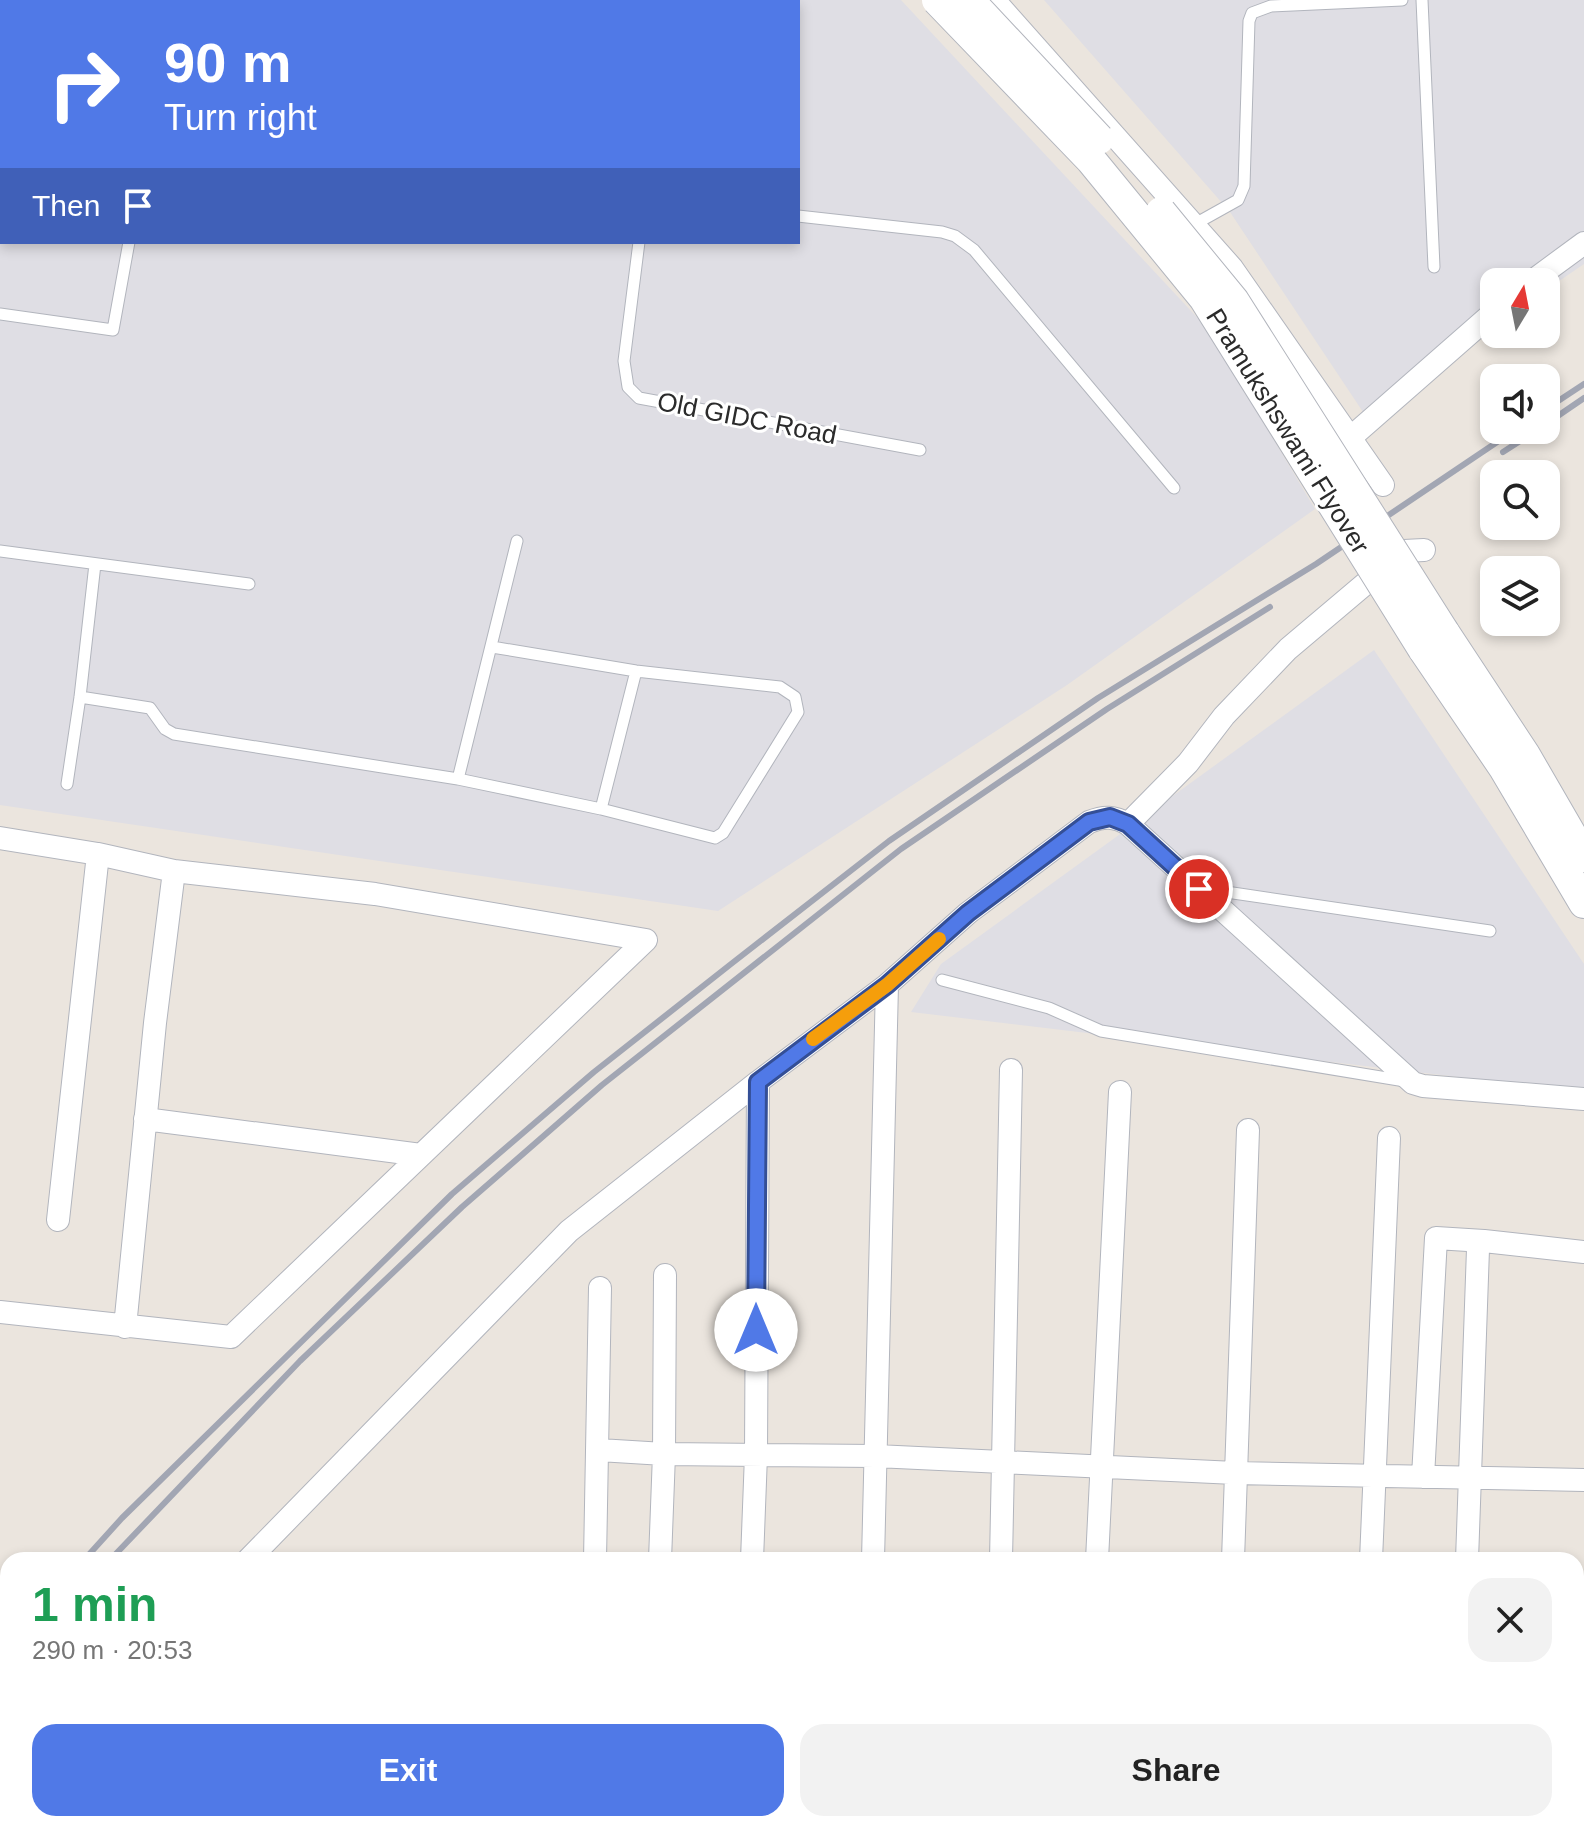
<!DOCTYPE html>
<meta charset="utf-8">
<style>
:root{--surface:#fff;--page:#f2f2f2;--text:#222;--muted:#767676;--accent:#5079e7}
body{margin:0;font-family:Arial,sans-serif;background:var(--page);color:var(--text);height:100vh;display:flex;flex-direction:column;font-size:30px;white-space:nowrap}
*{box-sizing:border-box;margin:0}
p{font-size:26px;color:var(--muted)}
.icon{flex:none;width:44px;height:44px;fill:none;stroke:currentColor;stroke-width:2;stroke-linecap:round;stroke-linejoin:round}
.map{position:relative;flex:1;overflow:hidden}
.panel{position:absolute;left:0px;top:1552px;width:1584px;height:280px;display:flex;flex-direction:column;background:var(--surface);border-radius:24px 24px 0 0;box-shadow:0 4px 12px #0003}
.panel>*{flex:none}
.hud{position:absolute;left:0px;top:0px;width:800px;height:244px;box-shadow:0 4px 12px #0003;background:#5079e7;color:#fff;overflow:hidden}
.needle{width:52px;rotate:10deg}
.fabs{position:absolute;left:1480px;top:268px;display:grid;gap:16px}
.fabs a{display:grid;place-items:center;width:80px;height:80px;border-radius:16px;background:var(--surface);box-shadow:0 4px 12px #0003;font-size:40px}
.pin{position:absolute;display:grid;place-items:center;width:68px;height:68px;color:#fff;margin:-34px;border:4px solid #fff;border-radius:50%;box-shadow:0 2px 8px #0007}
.me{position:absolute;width:88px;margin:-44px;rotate:0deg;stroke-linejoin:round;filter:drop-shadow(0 0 6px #0008)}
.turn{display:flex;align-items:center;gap:28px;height:168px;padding:0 32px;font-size:36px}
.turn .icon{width:104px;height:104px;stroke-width:2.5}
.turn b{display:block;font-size:56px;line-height:68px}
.then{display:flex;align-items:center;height:76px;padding:0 32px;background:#0003;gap:16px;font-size:30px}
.round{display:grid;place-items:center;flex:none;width:84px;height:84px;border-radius:24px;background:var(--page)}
.overview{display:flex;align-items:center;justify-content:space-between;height:136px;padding:0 32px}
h1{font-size:48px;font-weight:800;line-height:60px;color:#1e9e55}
.cta{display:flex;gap:16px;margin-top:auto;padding:16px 32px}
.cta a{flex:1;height:92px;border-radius:24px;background:var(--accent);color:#fff;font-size:32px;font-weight:800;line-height:92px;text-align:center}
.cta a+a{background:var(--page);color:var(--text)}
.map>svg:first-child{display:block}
</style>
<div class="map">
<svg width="1584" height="1832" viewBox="0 0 1584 1832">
<rect width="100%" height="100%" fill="#ebe5de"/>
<path fill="#dfdee4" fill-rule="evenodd" d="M0,0H901L1207,328L1315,509L1067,685L718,911L0,805ZM2,2H798V242H2Z
M1044,0H1584V264L1546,290V282H1494V325L1363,412L1230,212Z
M1374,650L1584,964V1092L911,1012L941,964Z"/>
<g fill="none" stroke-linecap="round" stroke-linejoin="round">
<g stroke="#b2b5bd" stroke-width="13">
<path id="lane" d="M1422,0L1434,267
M261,2L262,0
M674,2V0
M798,216L942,232L955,236L974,250L1174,488
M1195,224L1238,200L1244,186L1249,21L1252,13L1271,6L1402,0
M639,242L624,361L628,387L639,398L920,450
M0,314L113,330L129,242
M0,551L249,584
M80,697L150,708L165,729L174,734L458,779L601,809L715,838L723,833L798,712L795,697L780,687L636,671L492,647
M458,779L517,541
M67,784L80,697L95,564
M601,809L636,671
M1206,889L1490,931
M942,980L1049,1008L1101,1031L1405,1081
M102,1824L138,1832
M465,1832L469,1824
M1076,1832L1081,1824"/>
</g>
<g stroke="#b2b5bd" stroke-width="24">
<path id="street" d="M994,0L1232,268L1383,485
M1531,282L1584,243
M1349,439L1494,312
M1128,824L1188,763L1224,716L1288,649L1404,551L1424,550
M0,838L98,854L174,871L375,894L646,940L231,1337L0,1312
M145,1119L421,1155
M58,1220L98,854
M125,1327L155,1023L174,871
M599,1450L664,1454L876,1456L1235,1473L1584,1480
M1423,1477L1436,1238L1484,1241
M248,1560L569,1231L758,1082L887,985L968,913L1089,822C1104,816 1114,816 1128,824L1413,1083L1423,1086L1584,1099
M595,1560L600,1288
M660,1560L664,1454L665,1275
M752,1560L756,1455L758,1082
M873,1560L887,985
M1001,1560L1011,1070
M1097,1560L1120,1092
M1233,1560L1248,1130
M1371,1560L1389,1138
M1467,1560L1478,1249L1484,1241L1584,1252
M1576,1823L1582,1808L1584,1737
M1285,1824L1307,1832
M0,1831L8,1822
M1362,1832V1824
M1460,1832V1824"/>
</g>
<g stroke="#b2b5bd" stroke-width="32">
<path id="secondary" d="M28,2V0
M401,2V0
M0,53H2
M1444,632L1525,755L1584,857
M1423,649L1504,768L1584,903"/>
</g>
<use href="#lane" stroke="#fff" stroke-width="11"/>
<use href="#street" stroke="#fff" stroke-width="22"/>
<use href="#secondary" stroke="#fff" stroke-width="30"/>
<path stroke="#a2a6b3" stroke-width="6" d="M1546,409L1584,384
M1546,424L1584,398
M1503,452L1537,430
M84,1560L122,1518L452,1194L594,1072L731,964L889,841L1098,698L1316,564L1515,430
M110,1560L300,1361L462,1207L602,1085L901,849L1107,709L1270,607
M0,1653L8,1644
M0,1680L8,1671"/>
<g stroke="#b2b5bd" stroke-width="32" stroke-linecap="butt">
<path id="secondary-bridge" d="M937,0L1091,160L1204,298L1423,649
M969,0L1099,139
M1161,212L1234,301L1444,632"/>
</g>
<use href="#secondary-bridge" stroke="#fff" stroke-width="30"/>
</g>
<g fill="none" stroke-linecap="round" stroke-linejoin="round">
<g stroke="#344f96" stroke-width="20">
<path id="route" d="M756,1330L758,1082L887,985L968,913L1089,822L1110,817L1128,824L1199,889"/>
</g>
<use href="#route" stroke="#5079e7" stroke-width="14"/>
<path stroke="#f59e0b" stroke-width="14" d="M813,1039L887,985L939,939"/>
</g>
<g text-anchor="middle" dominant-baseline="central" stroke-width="6" stroke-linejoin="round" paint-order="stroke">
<g font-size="26" fill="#2b2b2b" stroke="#fff">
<text transform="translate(747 418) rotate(11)">Old GIDC Road</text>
<text transform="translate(1288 431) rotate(58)">Pramukshswami Flyover</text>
</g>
</g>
</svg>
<div class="fabs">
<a><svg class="needle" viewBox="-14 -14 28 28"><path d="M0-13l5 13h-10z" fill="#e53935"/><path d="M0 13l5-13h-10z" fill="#767676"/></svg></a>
<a><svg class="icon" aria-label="sound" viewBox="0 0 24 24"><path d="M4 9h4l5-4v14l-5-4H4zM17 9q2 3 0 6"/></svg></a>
<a><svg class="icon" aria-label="search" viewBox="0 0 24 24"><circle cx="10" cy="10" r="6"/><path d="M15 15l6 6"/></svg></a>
<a><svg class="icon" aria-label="layers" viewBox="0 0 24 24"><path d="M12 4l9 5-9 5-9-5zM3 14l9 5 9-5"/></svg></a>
</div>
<div class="pin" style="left:1199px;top:889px;background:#d93025"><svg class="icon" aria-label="arrive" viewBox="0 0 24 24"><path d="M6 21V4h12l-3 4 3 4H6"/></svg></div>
<svg class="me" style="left:756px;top:1330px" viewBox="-20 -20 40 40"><circle r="19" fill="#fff"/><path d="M0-13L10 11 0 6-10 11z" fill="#5079e7"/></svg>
<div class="hud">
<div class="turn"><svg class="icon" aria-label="right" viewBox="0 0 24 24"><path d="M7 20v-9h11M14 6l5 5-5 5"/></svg><div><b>90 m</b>Turn right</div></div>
<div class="then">Then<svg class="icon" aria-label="arrive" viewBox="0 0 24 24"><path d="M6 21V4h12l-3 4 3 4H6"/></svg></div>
</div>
<section class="panel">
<div class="overview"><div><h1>1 min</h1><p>290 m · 20:53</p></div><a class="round"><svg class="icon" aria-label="close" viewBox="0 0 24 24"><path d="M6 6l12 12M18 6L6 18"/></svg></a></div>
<div class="cta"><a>Exit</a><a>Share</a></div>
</section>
</div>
